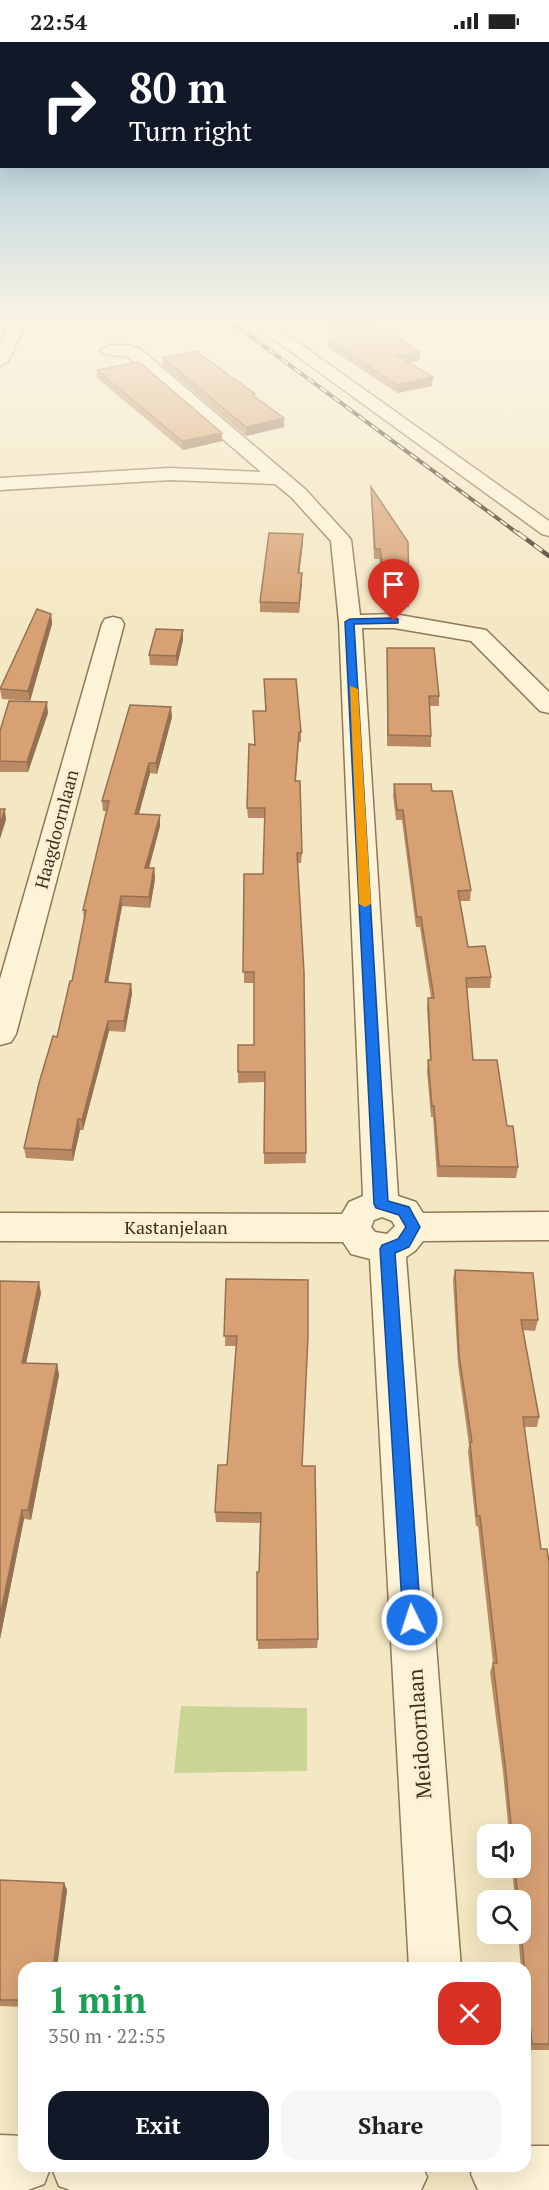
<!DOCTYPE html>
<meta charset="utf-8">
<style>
:root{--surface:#fff;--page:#f6f6f6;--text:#222;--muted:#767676;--accent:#111827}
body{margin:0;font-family:"PT Serif",serif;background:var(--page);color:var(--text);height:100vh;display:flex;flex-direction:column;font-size:22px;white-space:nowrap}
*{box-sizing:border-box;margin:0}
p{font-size:20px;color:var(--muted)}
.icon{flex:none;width:33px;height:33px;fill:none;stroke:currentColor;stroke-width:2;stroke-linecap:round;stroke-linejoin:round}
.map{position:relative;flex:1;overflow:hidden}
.sheet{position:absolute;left:18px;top:1920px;width:513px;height:210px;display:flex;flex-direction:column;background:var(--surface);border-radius:18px;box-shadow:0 6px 24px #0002}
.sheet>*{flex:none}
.guide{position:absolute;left:0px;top:0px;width:549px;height:126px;box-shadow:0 6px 24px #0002;background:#111827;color:#fff;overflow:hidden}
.fabs{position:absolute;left:477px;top:1782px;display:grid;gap:12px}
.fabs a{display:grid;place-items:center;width:54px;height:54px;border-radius:12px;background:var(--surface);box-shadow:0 6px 24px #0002;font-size:30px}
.pin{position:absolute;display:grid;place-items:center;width:51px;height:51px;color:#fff;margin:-62px -26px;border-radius:50% 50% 50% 0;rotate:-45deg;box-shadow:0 0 6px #0007}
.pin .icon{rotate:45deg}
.me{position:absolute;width:66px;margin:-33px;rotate:356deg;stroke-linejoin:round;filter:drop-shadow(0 0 4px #0008)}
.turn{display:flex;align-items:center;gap:21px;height:126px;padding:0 30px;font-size:27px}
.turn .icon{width:78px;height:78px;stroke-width:2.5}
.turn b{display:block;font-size:42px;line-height:51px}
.round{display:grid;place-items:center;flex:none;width:63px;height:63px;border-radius:18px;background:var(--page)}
.summary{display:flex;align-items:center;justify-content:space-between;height:102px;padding:0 30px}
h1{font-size:36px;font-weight:600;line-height:45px;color:#1e9e55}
.primary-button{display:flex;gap:12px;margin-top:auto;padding:12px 30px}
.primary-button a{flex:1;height:69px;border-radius:18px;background:var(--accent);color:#fff;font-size:24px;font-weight:600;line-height:69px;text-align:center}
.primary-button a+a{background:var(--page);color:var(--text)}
.status{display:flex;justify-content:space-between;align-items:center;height:42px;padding:0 30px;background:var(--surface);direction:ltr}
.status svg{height:16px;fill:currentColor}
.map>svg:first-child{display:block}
</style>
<div class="status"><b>22:54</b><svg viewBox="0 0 49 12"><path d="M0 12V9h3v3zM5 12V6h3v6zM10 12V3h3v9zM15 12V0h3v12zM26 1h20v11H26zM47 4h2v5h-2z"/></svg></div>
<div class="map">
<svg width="549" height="2148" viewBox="0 0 549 2148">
<rect width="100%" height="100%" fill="#f4e7c3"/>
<path fill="#cad495" d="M181,1664L307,1666V1729L174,1731Z"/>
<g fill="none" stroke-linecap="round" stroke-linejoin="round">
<g stroke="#917857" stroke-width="3">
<path id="minor" d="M11,279H27L8,319L0,324V302Z
M249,279H268L549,479V494L542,492Z
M109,303H127L140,307L305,447L348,494L351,498L360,573L394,572L486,588L549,650V671L540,669L471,599L394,586H362L398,1154L416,1160L423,1171L549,1170V1198L423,1199L415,1209L406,1215L461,1926H409L370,1217L351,1212L343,1200L0,1199V1171L342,1172L349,1160L363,1154L339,580L331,499L291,455L275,442L170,438L0,448V436L170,426L261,430L128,315L103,312L101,308ZM382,1175L392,1179L395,1184L387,1192L375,1190L371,1185L374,1178Z
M113,575L121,577L124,582L16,992L11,1000L0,1003V937L102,582L105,577Z
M0,2093L24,2094V2124H51L44,2142L28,2148H0Z
M525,2104H549V2148H478L471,2132L474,2124H525Z
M51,2124H422L427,2135L421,2148H70L59,2144Z"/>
</g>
<use href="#minor" fill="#fdf3d7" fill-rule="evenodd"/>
<g stroke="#3f2f1d" stroke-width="4">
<path id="rail-far1" d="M230,279L520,493"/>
</g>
<g stroke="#3f2f1d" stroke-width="4.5">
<path id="rail" d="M518,491L549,514"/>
</g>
<use href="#rail-far1" stroke="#faf0d3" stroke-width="2" stroke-dasharray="8" stroke-linecap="butt"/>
<use href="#rail" stroke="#faf0d3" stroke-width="3" stroke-dasharray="10" stroke-linecap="butt"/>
</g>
<path fill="#b98a64" d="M328,280L420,310L419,319L408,321L432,344L397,351L328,305L329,297L332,291L327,288Z
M163,316L255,354L284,376V385L246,394L163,324Z
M97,328L222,391V399L183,408L97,336Z
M371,445L409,555V565L382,564V529L379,517H374L371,454Z
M303,492L299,531H302V541L299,571L260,570V560Z
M51,572L52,582L30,659L2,657L0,647Z
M183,588V598L177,624L150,623L149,613Z
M387,606L439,654V664H430L431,694V705L387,704Z
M253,669L301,690V700H299L296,739L302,811L301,821H297L306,1121L264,1122L265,1040L238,1041V1030L254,1003V941H244V832H263L265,776H248L247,766L255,703Z
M48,671L28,730H0V689Z
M172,675L157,732L150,731L139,772L160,773V784L149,826H154L155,837L150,866L122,864L108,941L131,942L132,952L125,990L109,989L83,1088H80L73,1119L26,1116L24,1106L57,995L72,939L84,878L83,868L107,769H103L102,759Z
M394,742L432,749L471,848L470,859H460L468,905L491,935L490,946H467L473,1018L507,1084L518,1125L516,1136L437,1135L433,1075H431L427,1029L428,1018H430L427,966L428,956H431L420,885H416L402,778H396L393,753Z
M455,1228L538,1278L535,1289L523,1288L539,1375L537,1385H524L541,1507L549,1520V2008H529L525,1965V1926H521L518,1892H520V1858H515L512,1826H520V1792H509L503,1730L490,1630L493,1621L478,1484H476L468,1410L469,1403L458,1323L453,1238Z
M226,1237L302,1424L318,1597L317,1606L258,1607L257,1530H259L260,1481L216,1480L215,1470L227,1423L236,1304H225Z
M0,1239L41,1251L26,1321L57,1322L59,1333L31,1478L24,1477L0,1597Z
M0,1838L64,1841L67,1848L57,1926H24V1965L0,1964Z"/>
<path fill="#967151" d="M420,310L419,319L397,323V314Z
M433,335L432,344L397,351V343Z
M284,376V385L246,394V385Z
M222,391V399L183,408L182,399Z
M303,492V501L298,541V531Z
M302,531V541L299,571V561Z
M51,572L52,582L30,659L28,649Z
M183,588V598L177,624L176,614Z
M47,660L48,671L28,730L27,720Z
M171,665L172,675L157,732L156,721Z
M149,721L150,731L136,782L135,772Z
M5,767L6,778L0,797V782Z
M160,773V784L146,837L145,826Z
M154,826L155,837L150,866L149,855Z
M121,854L122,864L106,951L105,940Z
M131,942L132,952L125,990L124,979Z
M108,979L109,989L83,1088L82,1078Z
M78,1077L80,1088L73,1119L72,1108Z
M39,1240L41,1251L24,1331L22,1321Z
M57,1322L59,1333L31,1478L28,1468Z
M22,1468L24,1477L0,1597V1574Z
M64,1841L67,1848L57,1926H53Z"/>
<path fill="#d7a174" stroke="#967151" stroke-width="1.5" d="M373,279L420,310L397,314L433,335L397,343L329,297L336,285L328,280Z
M196,309L255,352L252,353L284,376L246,385L163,316Z
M139,320L222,391L182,399L97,328Z
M371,445L408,500L409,555H383L382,519L380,507H375Z
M269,491L303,492L298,531H302L299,561L260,560Z
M37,567L51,572L28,649L0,647Z
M156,587L183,588L176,614L149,613Z
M387,606H434L439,654H429L431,694L388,693Z
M264,637H296L301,690H299L295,739H300L302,811H297L304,930L306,1111H264L265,1030H238V1003H254V930H243L244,832H263L265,766H247L249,702L255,703L253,669H266Z
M9,659L47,660L27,720L0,719V689Z
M130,663L171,665L156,721H149L135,772L160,773L145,826H154L149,855L121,854L105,940L131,942L124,979H108L82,1078L78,1077L72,1108L24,1106L39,1041L53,994L57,995L70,939H72L86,868H83L109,759H102Z
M394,742H431L432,749H452L471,848L458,849L468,905L485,904L491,935L466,936L473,1018H497L507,1084H513L518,1125L439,1124L434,1064H432L428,1018H431L428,956H434L421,875H417L403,768H397Z
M0,767H5L0,782Z
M455,1228L533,1231L538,1278H521L539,1375H523L541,1507H547L549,1520V2002H532L520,1880V1858H518L515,1826H520V1792H512L505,1722L493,1621H497L480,1474H477L470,1400H472L459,1313Z
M226,1237L308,1238V1294L302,1424H315L318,1597L257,1598V1530H259L261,1471L215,1470L218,1423H227L237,1294H224Z
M0,1239L39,1240L22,1321L57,1322L28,1468H22L0,1574Z
M0,1838L64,1841L53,1926H24V1958H0Z"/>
<linearGradient id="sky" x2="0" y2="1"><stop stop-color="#8dbbd7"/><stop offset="0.48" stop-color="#faf4e4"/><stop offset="1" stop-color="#faf4e4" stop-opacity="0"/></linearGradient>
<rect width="549" height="580" fill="url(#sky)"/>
<path fill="#1a73e8" stroke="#114b97" stroke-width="1.5" d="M394,576L398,577V581L354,582L388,1159L409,1165L420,1185L409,1205L395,1211L421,1578L418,1584L412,1587L405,1584L403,1578L380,1207L382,1203L398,1197L406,1185L399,1173L376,1166L374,1162L345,580L350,577Z"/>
<path fill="#f59e0b" d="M350,644L358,647L371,862L365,865L359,862Z"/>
<g text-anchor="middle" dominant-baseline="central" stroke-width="6" stroke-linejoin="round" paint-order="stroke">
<g font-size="18" fill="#3f2f1d" stroke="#faf0d3">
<text transform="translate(56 787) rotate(-75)">Haagdoornlaan</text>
<text x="176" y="1185">Kastanjelaan</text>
</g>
<g font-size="21" fill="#3f2f1d" stroke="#faf0d3">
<text transform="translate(419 1692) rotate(-94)">Meidoornlaan</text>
</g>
</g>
</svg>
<div class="fabs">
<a><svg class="icon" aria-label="sound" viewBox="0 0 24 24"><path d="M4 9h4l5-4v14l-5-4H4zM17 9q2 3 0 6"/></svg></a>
<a><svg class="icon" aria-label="search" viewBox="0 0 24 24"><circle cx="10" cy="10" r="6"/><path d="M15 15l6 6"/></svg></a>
</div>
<div class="pin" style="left:394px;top:579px;background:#d93025"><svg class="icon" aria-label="arrive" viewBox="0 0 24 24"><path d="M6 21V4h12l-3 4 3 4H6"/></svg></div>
<svg class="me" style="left:412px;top:1578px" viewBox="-20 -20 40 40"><circle r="17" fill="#1a73e8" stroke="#fff" stroke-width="3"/><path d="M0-11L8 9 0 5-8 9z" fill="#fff"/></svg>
<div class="guide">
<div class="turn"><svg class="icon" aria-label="right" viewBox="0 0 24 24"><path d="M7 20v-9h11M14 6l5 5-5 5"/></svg><div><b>80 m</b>Turn right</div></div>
</div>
<section class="sheet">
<div class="summary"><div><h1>1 min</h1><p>350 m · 22:55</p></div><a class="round" style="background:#d93025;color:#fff"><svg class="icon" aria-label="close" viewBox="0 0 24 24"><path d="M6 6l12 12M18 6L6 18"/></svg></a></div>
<div class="primary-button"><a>Exit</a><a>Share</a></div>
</section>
</div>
